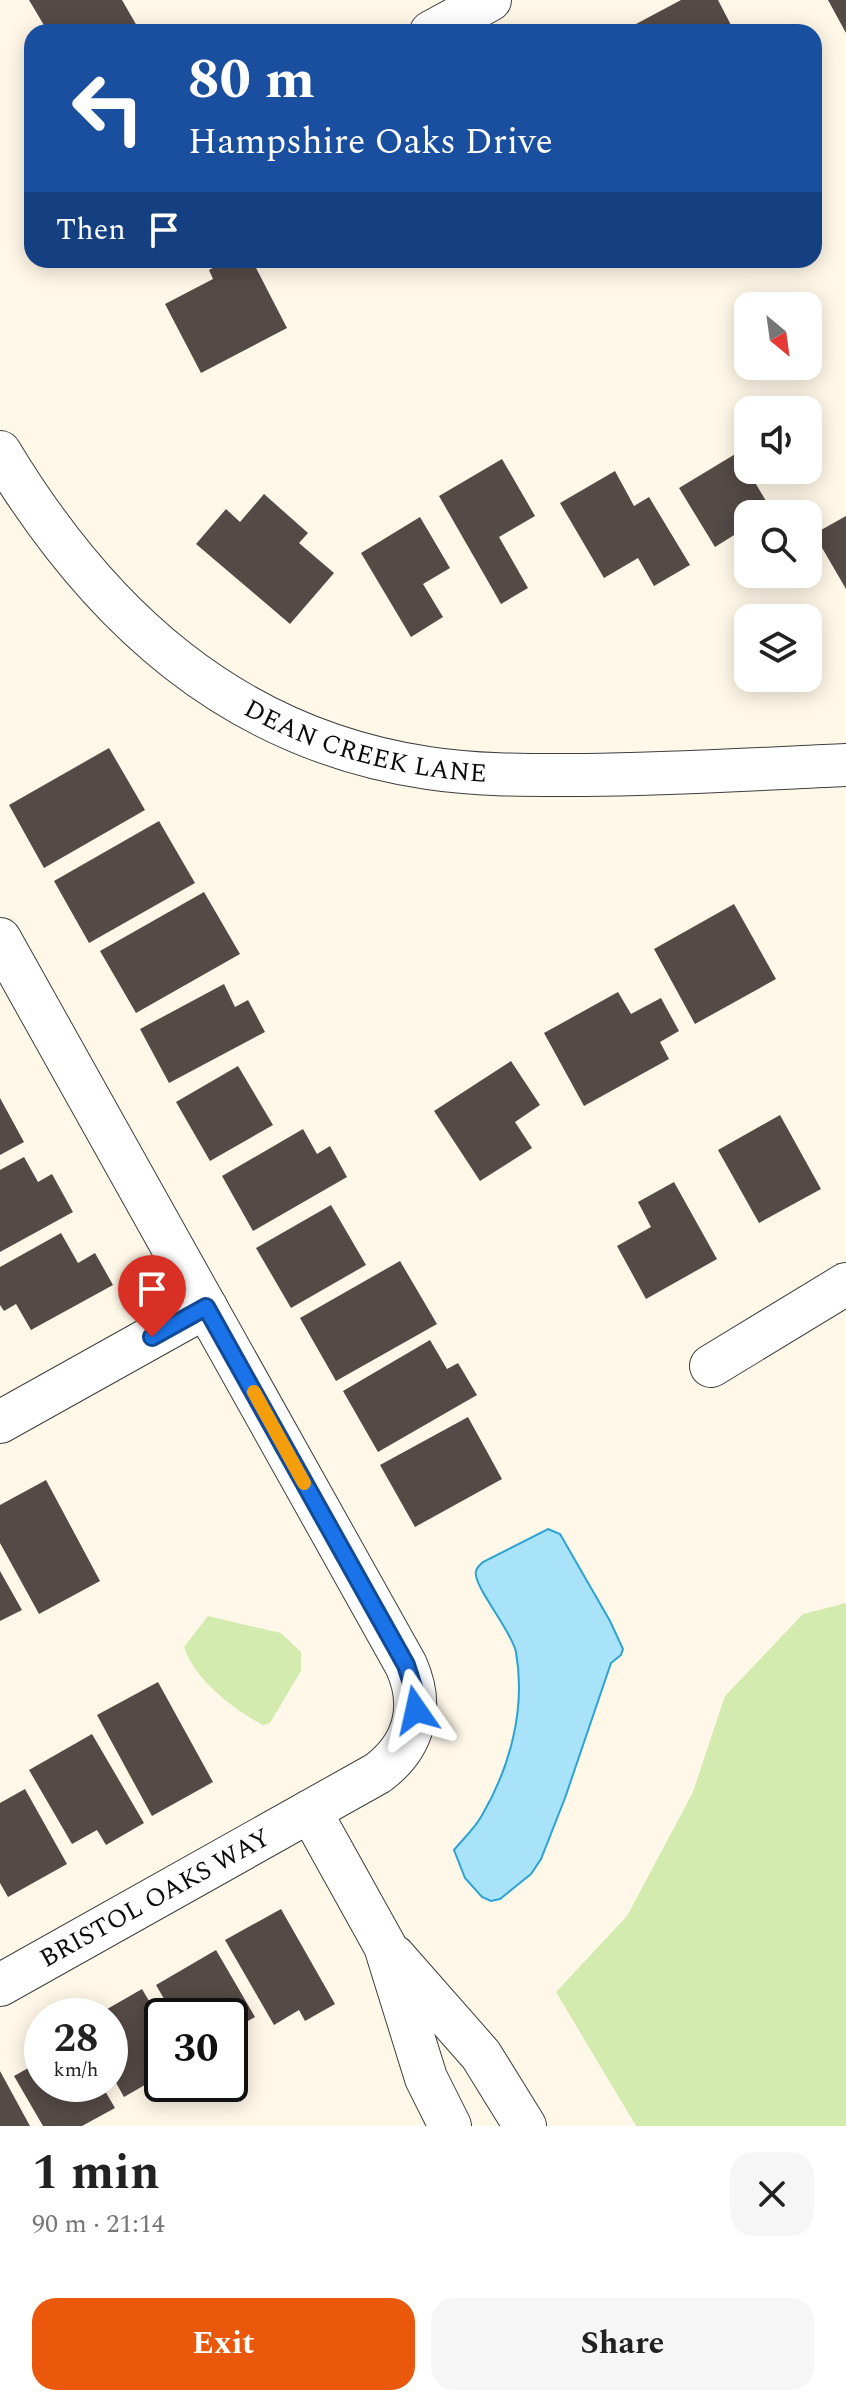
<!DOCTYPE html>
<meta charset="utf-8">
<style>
:root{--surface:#fff;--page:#f6f6f6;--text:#222;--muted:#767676;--accent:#ea580c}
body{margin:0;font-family:Spectral,serif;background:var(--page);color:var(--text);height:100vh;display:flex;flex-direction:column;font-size:30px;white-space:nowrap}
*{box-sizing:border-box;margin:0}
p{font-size:26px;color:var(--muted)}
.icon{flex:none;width:44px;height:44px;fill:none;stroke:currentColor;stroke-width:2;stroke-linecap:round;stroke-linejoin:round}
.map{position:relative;height:2126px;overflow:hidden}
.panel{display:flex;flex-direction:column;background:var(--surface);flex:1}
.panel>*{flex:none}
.guide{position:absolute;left:24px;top:24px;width:798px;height:244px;border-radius:24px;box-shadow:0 4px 20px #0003;background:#1a4fa0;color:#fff;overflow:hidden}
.needle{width:52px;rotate:151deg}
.controls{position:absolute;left:734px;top:292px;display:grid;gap:16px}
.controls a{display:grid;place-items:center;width:88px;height:88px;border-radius:16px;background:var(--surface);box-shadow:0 4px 20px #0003;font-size:40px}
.speed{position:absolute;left:24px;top:1998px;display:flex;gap:16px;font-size:40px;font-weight:700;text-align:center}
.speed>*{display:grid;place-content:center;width:104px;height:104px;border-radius:50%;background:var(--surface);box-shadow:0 4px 20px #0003;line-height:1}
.speed small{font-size:20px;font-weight:400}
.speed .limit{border:4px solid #111;border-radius:12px;background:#fff;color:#111}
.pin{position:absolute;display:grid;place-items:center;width:68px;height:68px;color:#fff;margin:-82px -34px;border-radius:50% 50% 50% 0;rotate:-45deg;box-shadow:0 0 8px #0007}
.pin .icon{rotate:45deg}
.me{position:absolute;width:88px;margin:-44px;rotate:349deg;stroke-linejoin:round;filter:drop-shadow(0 0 6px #0008)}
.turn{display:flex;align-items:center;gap:28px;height:168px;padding:0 32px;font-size:36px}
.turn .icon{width:104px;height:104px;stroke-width:2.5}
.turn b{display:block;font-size:56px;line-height:68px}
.then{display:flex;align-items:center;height:76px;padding:0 32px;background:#0003;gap:16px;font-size:30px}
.round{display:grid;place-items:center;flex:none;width:84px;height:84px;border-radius:24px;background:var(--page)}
.headline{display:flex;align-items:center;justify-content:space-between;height:136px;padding:0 32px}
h1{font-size:48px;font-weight:700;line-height:60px}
.action{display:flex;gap:16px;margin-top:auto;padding:16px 32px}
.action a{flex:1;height:92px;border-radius:24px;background:var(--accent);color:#fff;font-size:32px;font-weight:700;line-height:92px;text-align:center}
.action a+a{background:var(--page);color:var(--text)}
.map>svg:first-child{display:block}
</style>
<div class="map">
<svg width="846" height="2126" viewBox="0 0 846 2126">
<rect width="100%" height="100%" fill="#fff8e8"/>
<path fill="#d4ebb0" d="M846,1603V2126H636L556,1992L627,1916L693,1792L725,1696L803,1614Z
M208,1616L281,1633L301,1652V1671L270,1723L263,1725C234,1710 194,1679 184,1647Z"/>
<path fill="#a9e3fa" stroke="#2ca2d5" stroke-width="2" d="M548,1529L560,1534L610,1621L623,1649L621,1655L611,1663L565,1798L541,1859L531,1874L500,1899L491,1901L482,1897L465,1878L454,1850C463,1839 474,1829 481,1817C510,1768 526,1709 516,1652C512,1631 472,1585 476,1571C477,1567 480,1565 483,1562Z"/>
<path fill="#544a46" d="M29,0H122L137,26L127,32H48Z
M681,0H718L731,25L719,32H621Z
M828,0H846V33Z
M228,260H252L287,328L201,373L165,304L213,279L209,270Z
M737,453L774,514H748V546L739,532L715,547L679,488Z
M502,459L535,516L499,537L528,588L501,604L439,496Z
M615,471L634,506L649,497L690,565L654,586L638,558L604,578L560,503Z
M264,494L308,533L299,543L334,573L290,624L196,544L226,509L240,522Z
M846,516V589L814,534Z
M420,517L450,568L423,584L443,617L411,637L361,553Z
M109,748L145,810L44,868L9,805Z
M159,821L195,883L89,943L54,881Z
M204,892L240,954L136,1013L100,951Z
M734,904L776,979L695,1024L654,949Z
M224,984L235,1007L248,1000L265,1032L169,1083L140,1029Z
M618,992L631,1014L661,998L679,1031L660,1042L669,1059L584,1106L544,1033Z
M511,1061L540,1105L515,1122L532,1148L480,1181L434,1111Z
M238,1066L273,1125L210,1161L176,1102Z
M0,1098L24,1142L0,1155Z
M780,1115L821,1189L759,1223L718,1150Z
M303,1129L317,1154L330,1146L347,1177L253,1231L222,1176Z
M24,1157L38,1182L52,1174L73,1212L0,1252V1170Z
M674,1182L717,1259L646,1299L617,1246L651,1227L638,1202Z
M331,1205L366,1265L291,1308L256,1248Z
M61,1233L78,1263L95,1253L113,1285L31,1330L16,1304L4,1311L0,1305V1267Z
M400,1261L437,1324L336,1381L300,1318Z
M430,1340L447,1369L458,1363L477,1395L378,1452L343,1391Z
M468,1417L502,1479L415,1527L380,1465Z
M46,1480L100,1581L39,1614L0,1543V1505Z
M0,1571L22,1610L0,1621Z
M158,1682L213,1782L152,1816L97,1715Z
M92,1734L144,1823L106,1845L97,1830L72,1844L29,1770Z
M25,1789L67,1864L8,1897L0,1883V1803Z
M281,1909L335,2004L305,2021L299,2010L274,2025L225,1940Z
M216,1950L255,2017L230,2031V2016H174L156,1985Z
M142,1989L162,2023V2075L124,2097L110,2072V2016H95Z
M42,2042V2084H101L115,2108L82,2126H43L14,2076L39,2062L31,2048Z
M0,2071L30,2126H0Z"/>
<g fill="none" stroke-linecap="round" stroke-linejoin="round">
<g stroke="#3e3e3e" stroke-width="44">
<g id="minor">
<path d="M431,32L490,0"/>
<path id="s1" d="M0,452C99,616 232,739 428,768C480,776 533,775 585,775C672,774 759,769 846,765"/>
<path d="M0,939L406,1665C425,1707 414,1746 378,1773L0,1985"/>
<path d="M711,1366L846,1284"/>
<path d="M0,1422L206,1307"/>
<path d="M310,1811L385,1946L426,2078L450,2126"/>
<path d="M394,1956L481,2055L525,2126"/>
</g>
</g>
<use href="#minor" stroke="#fff" stroke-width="42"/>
</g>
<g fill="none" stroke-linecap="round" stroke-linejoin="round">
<g stroke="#114b97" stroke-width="20">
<path id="route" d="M152,1337L206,1307L406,1665L414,1690L416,1710"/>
</g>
<use href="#route" stroke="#1a73e8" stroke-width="14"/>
<path stroke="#f59e0b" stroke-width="14" d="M254,1392L304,1483"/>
</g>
<g text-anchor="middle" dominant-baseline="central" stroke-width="8" stroke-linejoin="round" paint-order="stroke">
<g font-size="26" fill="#0b0b0b" stroke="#fff">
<text stroke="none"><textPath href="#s1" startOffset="484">DEAN CREEK LANE</textPath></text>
<text transform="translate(155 1898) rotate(-29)">BRISTOL OAKS WAY</text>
</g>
</g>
</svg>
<div class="controls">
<a><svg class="needle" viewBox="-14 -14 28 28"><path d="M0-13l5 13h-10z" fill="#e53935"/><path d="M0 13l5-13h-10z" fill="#767676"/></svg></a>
<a><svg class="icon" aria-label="sound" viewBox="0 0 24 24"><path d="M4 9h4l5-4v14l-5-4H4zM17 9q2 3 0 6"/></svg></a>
<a><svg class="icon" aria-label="search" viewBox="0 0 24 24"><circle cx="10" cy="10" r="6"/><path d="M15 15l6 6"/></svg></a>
<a><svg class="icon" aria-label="layers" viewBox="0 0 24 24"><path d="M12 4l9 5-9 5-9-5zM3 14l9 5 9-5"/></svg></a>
</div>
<div class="speed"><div>28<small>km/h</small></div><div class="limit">30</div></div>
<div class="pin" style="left:152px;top:1337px;background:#d93025"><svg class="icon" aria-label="arrive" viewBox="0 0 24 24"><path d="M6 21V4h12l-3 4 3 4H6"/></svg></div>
<svg class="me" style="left:416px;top:1710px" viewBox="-20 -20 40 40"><path d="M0-17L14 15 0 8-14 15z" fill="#1a73e8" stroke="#fff" stroke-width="4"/></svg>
<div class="guide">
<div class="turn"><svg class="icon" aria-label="left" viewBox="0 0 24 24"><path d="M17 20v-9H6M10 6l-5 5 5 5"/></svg><div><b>80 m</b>Hampshire Oaks Drive</div></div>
<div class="then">Then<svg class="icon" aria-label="arrive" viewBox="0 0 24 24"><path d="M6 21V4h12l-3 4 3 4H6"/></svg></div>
</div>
</div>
<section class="panel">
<div class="headline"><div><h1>1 min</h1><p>90 m · 21:14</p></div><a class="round"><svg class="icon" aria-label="close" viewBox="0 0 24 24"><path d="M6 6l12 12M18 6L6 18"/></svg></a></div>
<div class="action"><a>Exit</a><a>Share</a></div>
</section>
